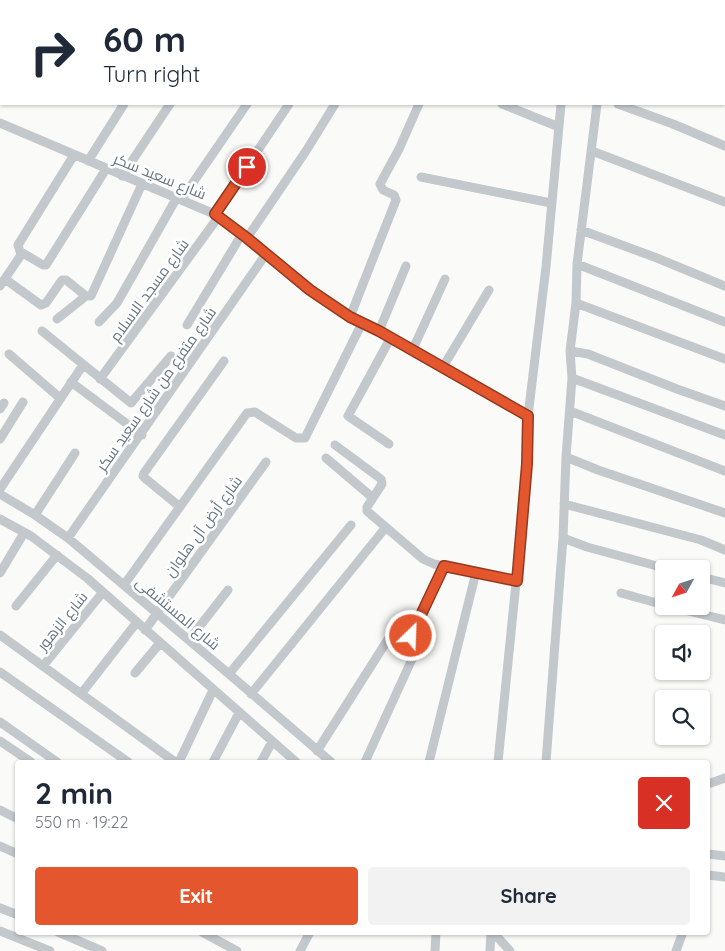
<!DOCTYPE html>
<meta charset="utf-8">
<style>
:root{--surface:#fff;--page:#f2f2f3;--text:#1f2937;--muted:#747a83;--accent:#e4572e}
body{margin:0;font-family:Quicksand,Cairo,sans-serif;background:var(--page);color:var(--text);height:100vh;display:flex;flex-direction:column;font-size:19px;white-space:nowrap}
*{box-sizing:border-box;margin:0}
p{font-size:16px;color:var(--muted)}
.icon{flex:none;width:28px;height:28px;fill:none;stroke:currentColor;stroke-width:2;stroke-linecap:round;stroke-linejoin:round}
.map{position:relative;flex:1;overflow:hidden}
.sheet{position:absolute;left:15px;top:760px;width:695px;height:175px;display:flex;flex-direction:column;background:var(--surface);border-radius:5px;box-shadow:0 1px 4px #0004}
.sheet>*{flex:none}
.top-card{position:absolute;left:0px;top:0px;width:725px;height:105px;box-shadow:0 1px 4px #0004;background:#fff;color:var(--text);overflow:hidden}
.needle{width:32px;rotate:230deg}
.controls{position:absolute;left:655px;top:560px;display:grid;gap:10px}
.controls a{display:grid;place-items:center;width:55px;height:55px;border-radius:5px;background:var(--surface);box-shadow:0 1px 4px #0004;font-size:25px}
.pin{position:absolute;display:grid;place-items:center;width:42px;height:42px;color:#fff;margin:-21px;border:2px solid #fff;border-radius:50%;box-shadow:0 1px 5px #0007}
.me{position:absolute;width:55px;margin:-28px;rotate:24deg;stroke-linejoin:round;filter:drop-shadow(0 0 4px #0008)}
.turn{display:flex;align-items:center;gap:18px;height:105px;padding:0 20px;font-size:22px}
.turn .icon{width:65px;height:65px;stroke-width:2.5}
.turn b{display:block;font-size:35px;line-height:42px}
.round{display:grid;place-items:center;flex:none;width:52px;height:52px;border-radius:5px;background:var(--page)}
.head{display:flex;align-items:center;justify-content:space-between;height:85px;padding:0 20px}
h1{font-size:30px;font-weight:700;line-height:38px}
.button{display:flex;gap:10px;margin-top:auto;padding:10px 20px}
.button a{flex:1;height:58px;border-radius:5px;background:var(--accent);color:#fff;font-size:20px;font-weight:700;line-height:58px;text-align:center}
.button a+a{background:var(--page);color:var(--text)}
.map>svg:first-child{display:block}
</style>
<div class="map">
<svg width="725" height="951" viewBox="0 0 725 951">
<rect width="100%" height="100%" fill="#fafaf8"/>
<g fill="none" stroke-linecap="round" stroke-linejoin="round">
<path stroke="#c3c8cc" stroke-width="9" d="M306,0L308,1
M369,0L372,1
M555,0L557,1
M683,0L686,1
M27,1L28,0
M56,1L57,0
M194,1L195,0
M293,1L294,0
M568,1V0
M609,1V0
M724,21L725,22
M0,48L1,46
M0,98L1,95
M502,104L559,127
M618,104L673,124L725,146
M0,123L219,216L310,290L350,317L379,331L528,416
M592,151L725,202
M88,161L124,104
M122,176L170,104
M421,177L551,203
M181,200L247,104
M215,214L289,104
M581,230L657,258L725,286
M247,238L306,151L335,104
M21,252L43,265H46L106,169
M577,264L725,322
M5,279L41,305L46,303L62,280H66L86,296H91L142,184
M0,286L21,255L18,245L74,155
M576,303L725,359
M350,317L396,200L394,195L383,190L380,184L399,149L419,104
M57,319L86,296
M99,322L117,303L176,199
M187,325L242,234
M42,331L131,403L171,356
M379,331L406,266
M412,351L445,279
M570,351L588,354L677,389L725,406
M9,354L60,398
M443,367L489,290
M572,378L725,435
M100,379L219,216
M71,382L142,435
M0,409L4,403
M570,411L725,471
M0,439L23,402
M389,444L348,416L390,339
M335,445L381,479L382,484L367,507V511L423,559L434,564L517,581
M566,457L598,470L725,513
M326,458L373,498
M0,489L83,365
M0,494L35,515L68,538L229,674L331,762
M564,504L701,540L725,550
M180,507L146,479L143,476L144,473L224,361
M35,515L75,453
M0,519L31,536L87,578L296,762
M68,538L266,254
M563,538L587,547L668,569
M0,573L24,533
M701,577L725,583
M124,585L247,413L255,412L296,438H305L362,323
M621,593L664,605
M16,606L57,555
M668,606L725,620
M145,630L266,462
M0,635L175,762
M189,640L228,590
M43,666L103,592
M0,672L128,762
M135,673L160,643
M229,674L351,525
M81,694L137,622
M251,694L386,527
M0,722L57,762
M0,741L31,762
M317,751L392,633L397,632L412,639
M179,762L213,690
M213,762L239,713
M261,762L272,742
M365,762L418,646L417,643L411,638V634L444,565
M429,762L476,572
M498,762L519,553L527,464L528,416L546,267L561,104
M546,762L563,538L566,457L572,378L570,351L576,303L577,264L597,104
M708,784L725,778
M0,810L18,819
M0,846L18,854
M708,854L725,856
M708,875L725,877
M0,908L18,915
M0,931L50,951
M58,932L102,951
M202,932L237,951
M493,932L510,951
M300,951L310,932
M435,951L436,932
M490,951L491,932
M676,951L683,932"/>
</g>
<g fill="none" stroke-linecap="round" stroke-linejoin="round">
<g stroke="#94391e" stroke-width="12">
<path id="route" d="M247,167L215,214L247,238L310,290L350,317L379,331L528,416L527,464L517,581L444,566L411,636"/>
</g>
<use href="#route" stroke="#e4572e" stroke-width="9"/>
</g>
<g text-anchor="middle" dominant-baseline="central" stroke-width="5" stroke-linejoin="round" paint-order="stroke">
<g font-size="15" fill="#657683" stroke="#fff">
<text transform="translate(160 176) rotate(22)">شارع سعيد سكر</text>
<text transform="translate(149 290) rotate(-54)">شارع مسجد الاسلام</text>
<text transform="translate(156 389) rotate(-55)">شارع متفرع من شارع سعيد سكر</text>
<text transform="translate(203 526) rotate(-54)">شارع أرض آل هلوان</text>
<text transform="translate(178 613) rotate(40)">شارع المستشفى</text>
<text transform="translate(62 621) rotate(-51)">شارع الزهور</text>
</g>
</g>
</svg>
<div class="controls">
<a><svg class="needle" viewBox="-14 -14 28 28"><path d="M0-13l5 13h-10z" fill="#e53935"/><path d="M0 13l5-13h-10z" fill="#747a83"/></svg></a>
<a><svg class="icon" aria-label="sound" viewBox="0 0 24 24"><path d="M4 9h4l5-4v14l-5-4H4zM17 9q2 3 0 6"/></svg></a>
<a><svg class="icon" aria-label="search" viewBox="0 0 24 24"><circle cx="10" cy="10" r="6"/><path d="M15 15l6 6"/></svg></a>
</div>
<div class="pin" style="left:247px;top:167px;background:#d93025"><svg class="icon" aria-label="arrive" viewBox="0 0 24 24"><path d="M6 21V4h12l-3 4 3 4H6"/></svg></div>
<svg class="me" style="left:411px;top:636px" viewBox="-20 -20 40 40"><circle r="17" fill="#e4572e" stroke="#fff" stroke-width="3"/><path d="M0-11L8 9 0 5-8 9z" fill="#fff"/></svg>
<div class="top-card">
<div class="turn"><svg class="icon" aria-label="right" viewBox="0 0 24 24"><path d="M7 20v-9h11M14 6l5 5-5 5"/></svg><div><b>60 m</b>Turn right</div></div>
</div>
<section class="sheet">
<div class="head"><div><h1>2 min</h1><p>550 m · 19:22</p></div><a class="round" style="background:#d93025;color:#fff"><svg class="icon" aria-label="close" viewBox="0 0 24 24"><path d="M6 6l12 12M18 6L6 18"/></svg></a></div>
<div class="button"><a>Exit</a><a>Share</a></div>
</section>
</div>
